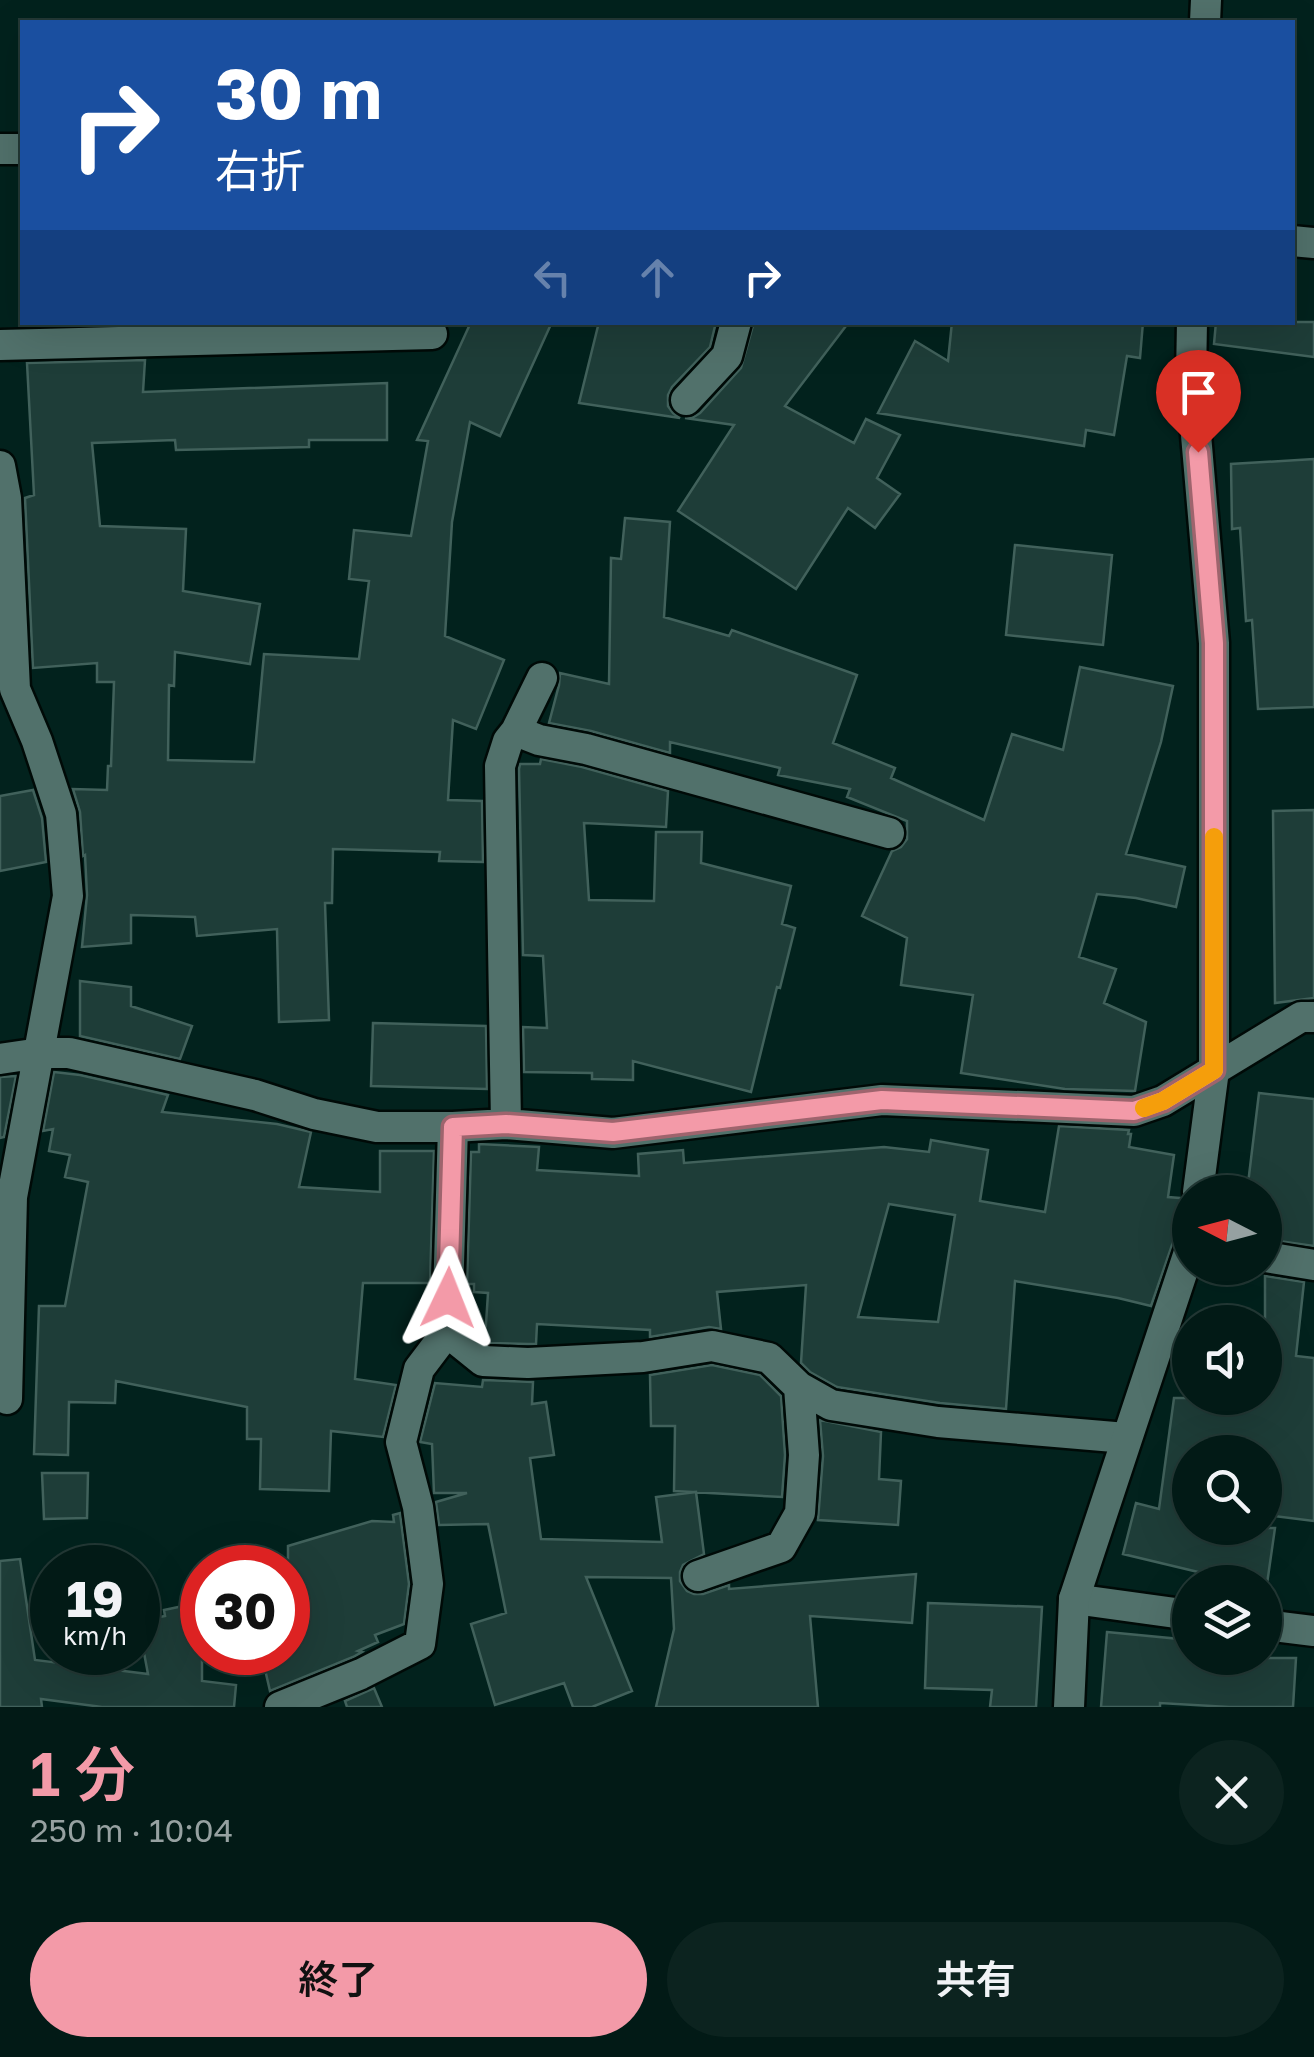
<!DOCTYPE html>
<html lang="ja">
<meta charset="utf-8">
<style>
:root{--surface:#021a16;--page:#0c231f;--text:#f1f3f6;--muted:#96a1a1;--line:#233835;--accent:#f39aa8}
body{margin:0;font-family:"Golos Text","Noto Sans JP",sans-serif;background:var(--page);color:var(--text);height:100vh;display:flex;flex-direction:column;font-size:38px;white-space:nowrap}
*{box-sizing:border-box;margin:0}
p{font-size:32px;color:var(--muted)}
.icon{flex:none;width:55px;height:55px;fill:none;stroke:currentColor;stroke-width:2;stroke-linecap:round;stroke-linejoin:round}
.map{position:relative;height:1707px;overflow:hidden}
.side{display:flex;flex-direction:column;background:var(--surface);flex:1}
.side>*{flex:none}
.hud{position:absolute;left:20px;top:20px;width:1275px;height:305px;border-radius:0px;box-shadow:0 10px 40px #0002,0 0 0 2px var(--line);background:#1a4fa0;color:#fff;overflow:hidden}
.needle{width:65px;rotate:276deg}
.fabs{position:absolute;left:1172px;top:1175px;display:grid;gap:20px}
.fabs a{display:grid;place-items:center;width:110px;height:110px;border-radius:50%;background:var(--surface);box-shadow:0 10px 40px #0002,0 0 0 2px var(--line);font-size:50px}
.speed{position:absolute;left:30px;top:1545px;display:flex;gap:20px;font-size:50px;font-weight:700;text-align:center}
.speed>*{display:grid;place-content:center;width:130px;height:130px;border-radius:50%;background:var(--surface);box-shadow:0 10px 40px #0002,0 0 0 2px var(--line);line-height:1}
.speed small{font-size:25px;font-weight:400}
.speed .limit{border:15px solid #d22;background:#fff;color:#111}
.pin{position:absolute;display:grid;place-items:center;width:85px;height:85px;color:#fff;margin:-102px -42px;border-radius:50% 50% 50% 0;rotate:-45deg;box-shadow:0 0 10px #0007}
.pin .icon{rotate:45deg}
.me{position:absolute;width:110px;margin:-55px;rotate:2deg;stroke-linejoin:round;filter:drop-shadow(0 0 8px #0008)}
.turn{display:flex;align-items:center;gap:35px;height:210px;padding:0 30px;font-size:45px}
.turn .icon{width:130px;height:130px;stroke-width:2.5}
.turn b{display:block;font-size:70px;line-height:85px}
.lanes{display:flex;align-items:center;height:95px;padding:0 30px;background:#0003;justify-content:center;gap:50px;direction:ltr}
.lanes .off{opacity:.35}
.round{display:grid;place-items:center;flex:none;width:105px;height:105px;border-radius:52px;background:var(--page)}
.headline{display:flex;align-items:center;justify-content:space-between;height:170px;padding:0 30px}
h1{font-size:60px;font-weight:600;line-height:75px;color:var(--accent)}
.action{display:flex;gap:20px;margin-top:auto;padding:20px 30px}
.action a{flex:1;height:115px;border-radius:60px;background:var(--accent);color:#111;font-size:40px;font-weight:600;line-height:115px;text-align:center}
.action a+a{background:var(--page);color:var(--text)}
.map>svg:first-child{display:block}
</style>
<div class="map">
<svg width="1314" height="1707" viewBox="0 0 1314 1707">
<rect width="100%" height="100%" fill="#02221d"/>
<path fill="#1e3d38" stroke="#41615b" stroke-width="2.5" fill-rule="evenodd" d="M471,322H552L500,436L470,422L452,522L445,636L504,660L476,729L453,720L448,800L482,801L483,862L439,861L440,852L333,849L332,903H325L329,1020L279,1022L277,929L197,936L195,917L131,915V943L82,947L87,895L85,855L83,856L80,812L73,789L107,790L108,766H111L114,682H97V663L33,668L25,498L34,495L27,363L145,360L143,392L387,383V440H309V447L176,450L175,440L92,443L100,526L186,529L183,591L260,604L250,664L175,652L174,686L169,685L168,760L254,762L264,654L359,659L369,581L349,579L354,530L411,536L428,441L417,440Z
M599,322H716L710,347L672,387L668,395V406L673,413L680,418L579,403Z
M754,322H849L785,406L854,443L866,419L900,435L877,478L900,494L875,528L848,508L796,589L678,511L734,425L685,418H692L700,413L741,368Z
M952,322H1143L1140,358L1127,356L1114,435L1086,430L1084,446L878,413L915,341L948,361Z
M1216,322H1314V357L1214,344Z
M1314,459V707L1258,709L1252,620L1246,621L1240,528L1232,529L1231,464Z
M625,518L670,522L664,617L729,636L732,630L857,675L833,743L895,768L891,778L984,820L1012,734L1063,750L1080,667L1173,686L1161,742L1126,854L1185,867L1176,907L1136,898L1097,894L1079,957L1116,969L1104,1003L1146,1022L1135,1091L1065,1089L961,1073L973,995L901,985L907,938L862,916L892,851L901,847L907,839V821L847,797L850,789L778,775L780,768L670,742V753L591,731L549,723L559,685L560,673L609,684L611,558L621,559Z
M1015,545L1112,555L1103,645L1006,635Z
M541,759L582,767L668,791L666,827L584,823L589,900L654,901L656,832H702L701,863L791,886L782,924L795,928L780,988L777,987L751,1092L633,1061V1080L592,1079V1073L524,1072L523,1027L547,1028L543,956L523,955L519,769L520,764H540Z
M33,790L42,818L46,862L0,871V796Z
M1314,810V998L1275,1003L1273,811Z
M80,981L131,987V1006L192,1026L180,1059L80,1036Z
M373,1023L486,1026L487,1089L371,1086Z
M54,1072L80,1075L168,1095L162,1112L277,1124L311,1132L299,1187L380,1192V1151H434L430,1283H363L355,1379L396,1385L383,1437L331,1431L329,1491L260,1489L261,1439H247V1407L116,1381L115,1403L69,1402L68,1455L34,1454L39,1306H65L88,1182L65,1177L70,1155L49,1151L53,1129L43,1131Z
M16,1076L4,1137L0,1138V1077Z
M1259,1093L1314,1099V1246L1265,1239V1192H1247Z
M1059,1126L1129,1130L1128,1134H1131L1129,1147L1174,1155L1168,1197L1180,1198L1190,1208V1231L1178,1234L1173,1242L1151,1306L1118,1298L1015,1281L1006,1409L940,1403L837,1387L810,1372L801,1363L806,1285L717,1292L721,1329L709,1327L650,1337V1330L537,1324L536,1344H528L490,1343L485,1339L488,1293L474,1292V1284H467L471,1152H479V1144L539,1147L537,1170L639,1176L638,1154L683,1150L684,1163L884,1147L929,1152L931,1140L988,1150L980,1201L1045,1212ZM889,1204L955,1215L938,1322L858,1317Z
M1265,1276L1304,1282L1296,1356L1314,1358V1521L1265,1515V1452H1190V1528H1275L1267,1584L1219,1577L1123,1554L1136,1503L1159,1509L1174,1398H1265Z
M712,1365L760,1375L781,1396L785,1455L782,1497L674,1491L675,1426H651L650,1375Z
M483,1380L533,1382L532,1404L546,1402L554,1455L530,1458L541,1539L662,1542L656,1497L696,1492L704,1554L683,1565L680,1572V1581L687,1591L694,1594H703L729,1585V1589L916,1574L912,1623L810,1616L818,1707H656L674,1629L671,1578L586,1577L632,1691L592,1707H573L564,1683L495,1705L471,1624L506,1613L488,1524L439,1525L436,1502L467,1493H434L432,1444L420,1442L435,1383L482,1387Z
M820,1420L881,1432L879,1479L901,1481L898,1525L818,1520L823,1456Z
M42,1473H88L87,1518L44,1519Z
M400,1513L409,1584L404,1624L375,1635L378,1642L358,1651L362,1652L353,1657L270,1691L261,1652H288V1546L372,1521L394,1522L393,1515Z
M20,1559L35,1660L148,1674L138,1621L165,1616L164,1610L202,1602V1681L236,1685L234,1707H102L41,1699L42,1707H0V1561Z
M928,1603L1042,1607L1036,1707H990L992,1690L925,1688Z
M1107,1632L1190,1640V1658H1296L1293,1707H1229L1160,1703V1707H1101Z
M374,1688L382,1707H347L345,1701Z"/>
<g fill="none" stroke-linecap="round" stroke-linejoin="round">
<g stroke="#000a07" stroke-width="35">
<path id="street" d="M0,149H22
M1292,241L1314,243
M0,345L432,334
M686,400L727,356L736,322
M0,466L6,498L15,689L37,741L61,814L68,896L12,1197L7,1399
M516,731L542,678
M0,1059L40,1053H69L255,1095L314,1114L377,1127H453L506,1124L613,1133L882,1100L1134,1111L1163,1101L1301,1017H1314
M506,1124L500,766L508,741L516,731L539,740L586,749L889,833
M1265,1257L1314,1265
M447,1332L483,1361L528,1363L643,1357L712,1346L769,1358L799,1387L831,1405L938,1422L1126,1438
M698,1576L781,1547L800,1513L804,1455L799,1387
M1074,1599L1190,1615
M1265,1625L1314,1631
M280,1707L361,1674L420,1644L428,1584L418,1507L401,1442L419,1369L447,1332L453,1127"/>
</g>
<g stroke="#000a07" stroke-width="35">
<path id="secondary" d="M1205,22L1206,0
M1192,322L1191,377L1214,643V1070L1198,1192
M1069,1707L1074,1599L1190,1249"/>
</g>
<use href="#street" stroke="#51716b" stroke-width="30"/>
<use href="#secondary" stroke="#51716b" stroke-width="30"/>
</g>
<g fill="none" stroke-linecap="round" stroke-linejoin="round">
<g stroke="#9e646d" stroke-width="25">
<path id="route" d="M448,1298L453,1127L506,1124L613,1132L882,1100L1134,1111L1163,1101L1214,1070V643L1198,452"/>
</g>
<use href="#route" stroke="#f39aa8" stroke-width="18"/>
<path stroke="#f59e0b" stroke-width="18" d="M1144,1108L1163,1101L1214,1070V837"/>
</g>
</svg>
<div class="fabs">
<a><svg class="needle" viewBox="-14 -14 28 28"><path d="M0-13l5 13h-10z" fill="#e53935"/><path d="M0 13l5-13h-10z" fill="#96a1a1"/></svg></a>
<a><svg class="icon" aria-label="sound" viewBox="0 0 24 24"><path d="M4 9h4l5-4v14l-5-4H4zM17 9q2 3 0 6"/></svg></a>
<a><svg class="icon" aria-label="search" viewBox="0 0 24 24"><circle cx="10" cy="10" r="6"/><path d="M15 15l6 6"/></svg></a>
<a><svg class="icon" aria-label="layers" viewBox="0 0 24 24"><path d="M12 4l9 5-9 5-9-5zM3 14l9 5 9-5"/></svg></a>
</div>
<div class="speed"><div>19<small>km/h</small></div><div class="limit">30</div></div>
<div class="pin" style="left:1198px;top:452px;background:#d93025"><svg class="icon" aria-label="arrive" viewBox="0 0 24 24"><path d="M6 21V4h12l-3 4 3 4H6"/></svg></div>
<svg class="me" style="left:448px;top:1298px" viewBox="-20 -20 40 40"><path d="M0-17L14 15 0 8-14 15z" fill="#f39aa8" stroke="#fff" stroke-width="4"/></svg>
<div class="hud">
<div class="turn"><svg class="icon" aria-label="right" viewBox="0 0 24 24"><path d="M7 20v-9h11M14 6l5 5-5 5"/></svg><div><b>30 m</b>右折</div></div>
<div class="lanes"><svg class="icon off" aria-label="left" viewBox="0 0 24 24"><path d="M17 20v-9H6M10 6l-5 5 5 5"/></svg><svg class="icon off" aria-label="ahead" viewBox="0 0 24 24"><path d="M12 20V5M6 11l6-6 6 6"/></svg><svg class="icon" aria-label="right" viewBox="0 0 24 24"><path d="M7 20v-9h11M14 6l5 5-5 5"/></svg></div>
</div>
</div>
<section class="side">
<div class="headline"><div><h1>1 分</h1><p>250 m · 10:04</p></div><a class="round"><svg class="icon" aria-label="close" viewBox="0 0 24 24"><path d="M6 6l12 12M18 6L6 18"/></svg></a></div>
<div class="action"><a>終了</a><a>共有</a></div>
</section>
